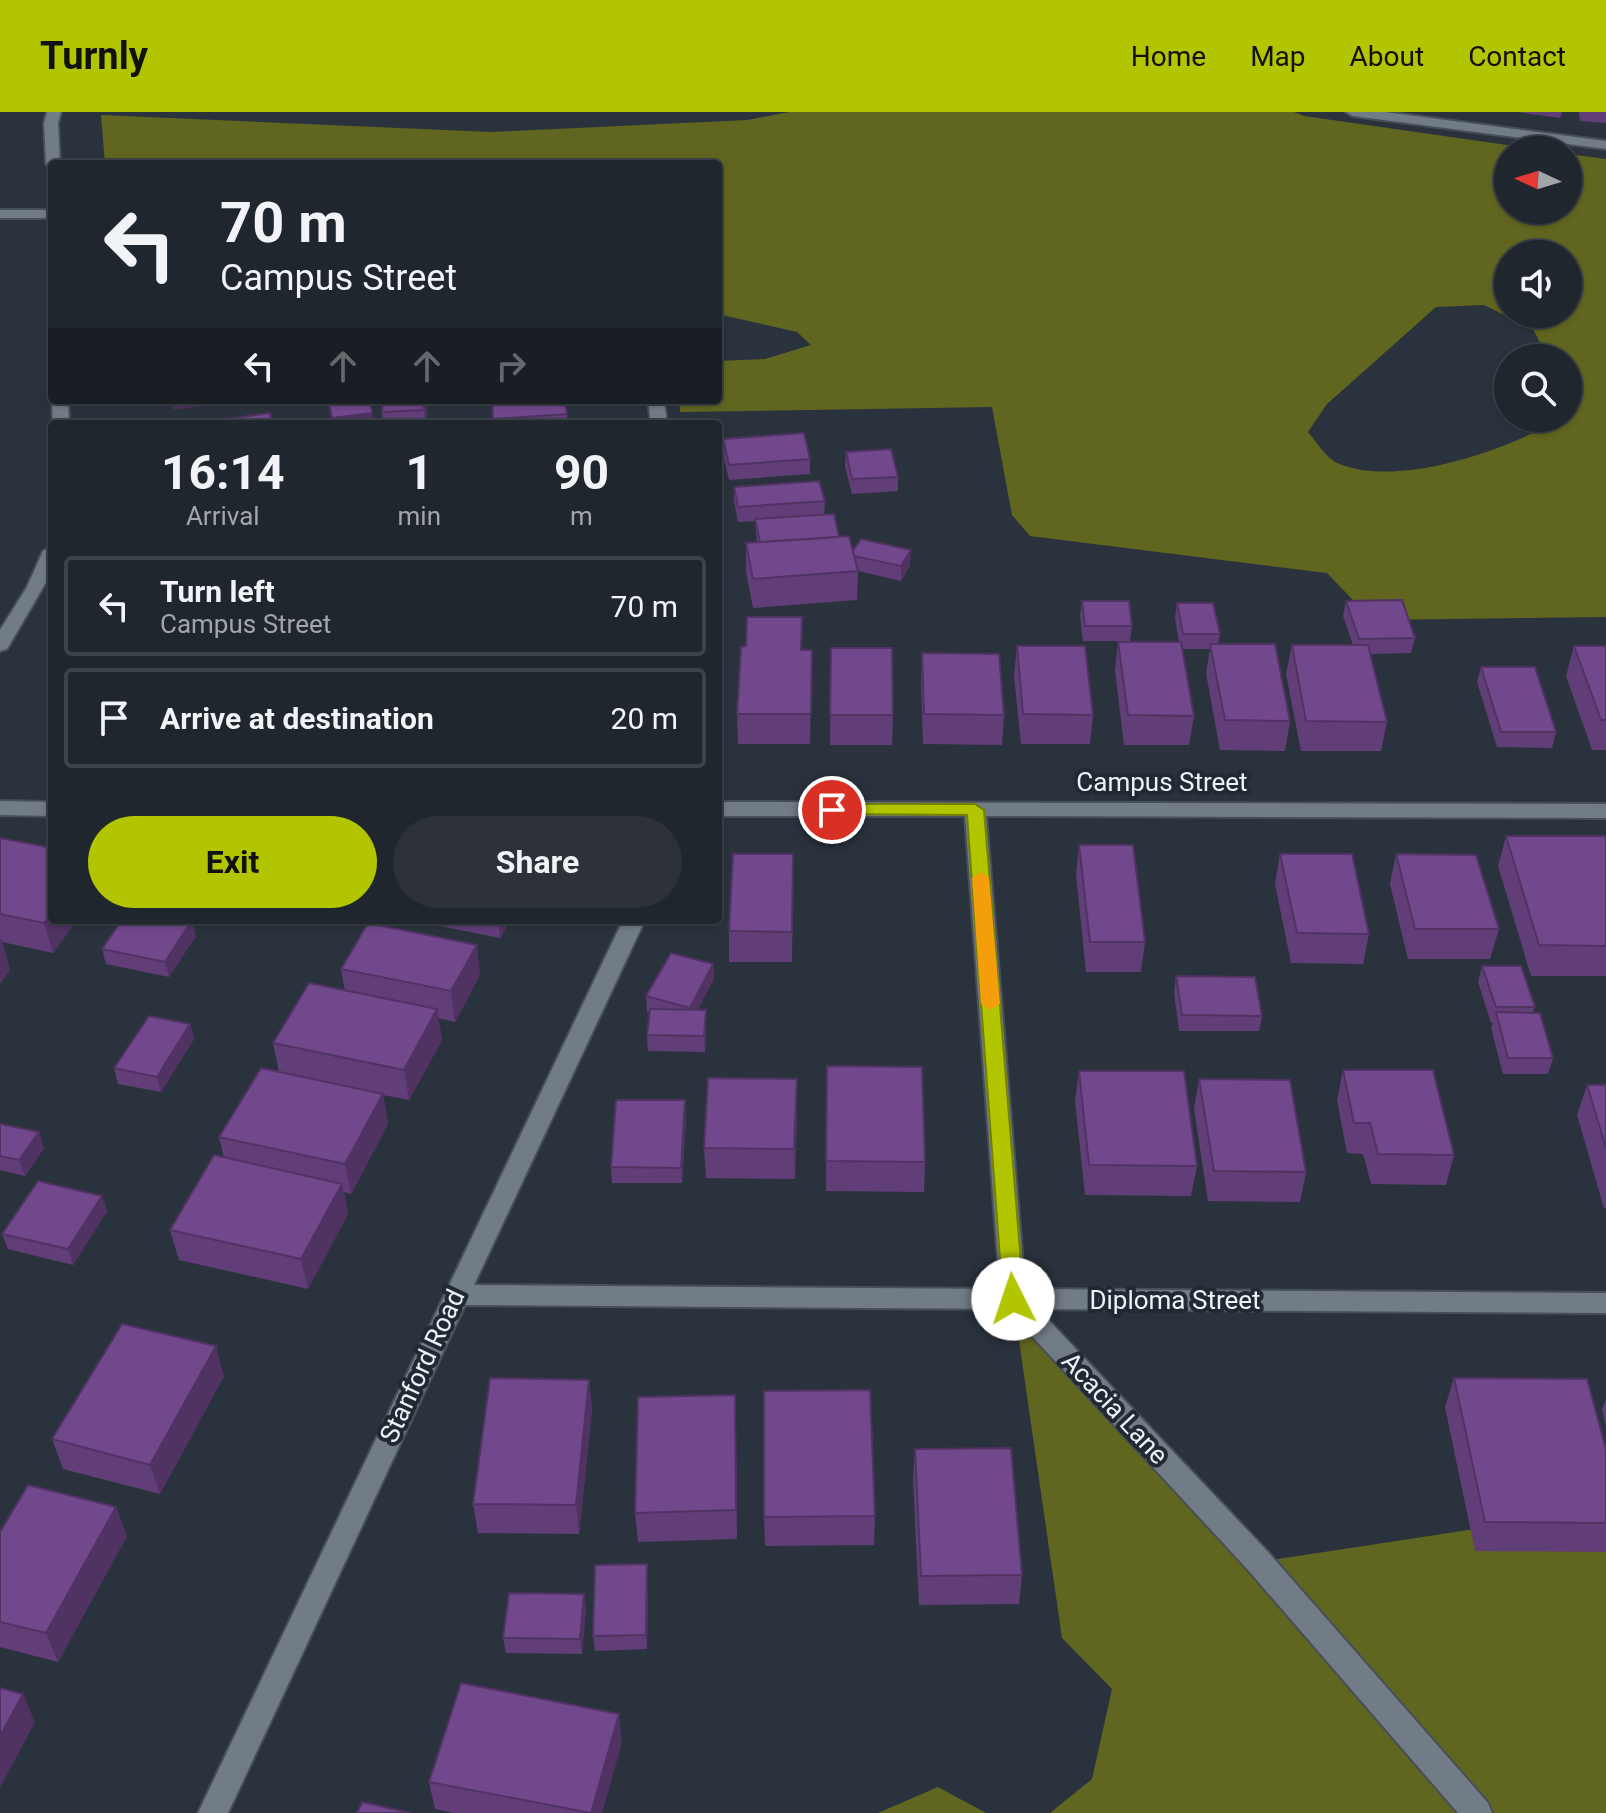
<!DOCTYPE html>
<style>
:root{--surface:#20262e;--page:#2d323a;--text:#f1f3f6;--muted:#a2a5aa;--line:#3d434a;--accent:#b1c500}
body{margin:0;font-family:Roboto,sans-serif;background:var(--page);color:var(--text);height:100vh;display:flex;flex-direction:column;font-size:30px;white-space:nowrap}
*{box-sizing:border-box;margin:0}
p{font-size:26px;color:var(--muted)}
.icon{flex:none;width:44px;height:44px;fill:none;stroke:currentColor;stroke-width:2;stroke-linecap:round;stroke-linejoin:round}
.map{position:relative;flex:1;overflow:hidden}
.details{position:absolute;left:48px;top:308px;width:674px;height:504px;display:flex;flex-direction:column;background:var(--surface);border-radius:8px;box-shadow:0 2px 6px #0004,0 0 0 2px var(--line)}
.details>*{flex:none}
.guide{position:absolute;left:48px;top:48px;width:674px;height:244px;border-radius:8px;box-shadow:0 2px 6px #0004,0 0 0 2px var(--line);background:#20262e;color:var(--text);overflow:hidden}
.needle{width:52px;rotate:274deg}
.buttons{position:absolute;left:1494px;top:24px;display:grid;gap:16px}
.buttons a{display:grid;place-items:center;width:88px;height:88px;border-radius:50%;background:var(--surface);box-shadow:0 2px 6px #0004,0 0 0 2px var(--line);font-size:40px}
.pin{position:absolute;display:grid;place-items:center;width:68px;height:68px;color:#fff;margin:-34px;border:4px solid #fff;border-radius:50%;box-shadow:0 2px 8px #0007}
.me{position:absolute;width:88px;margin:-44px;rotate:356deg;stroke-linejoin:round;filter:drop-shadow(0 0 6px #0008)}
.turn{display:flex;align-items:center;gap:28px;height:168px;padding:0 40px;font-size:36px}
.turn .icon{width:104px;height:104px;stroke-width:2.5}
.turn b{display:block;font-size:56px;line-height:68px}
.lanes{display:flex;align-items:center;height:76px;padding:0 40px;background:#0003;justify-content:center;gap:40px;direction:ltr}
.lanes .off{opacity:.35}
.eta{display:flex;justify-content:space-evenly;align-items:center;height:136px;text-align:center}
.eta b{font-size:48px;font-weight:700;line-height:56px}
.cta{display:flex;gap:16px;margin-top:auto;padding:16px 40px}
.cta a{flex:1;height:92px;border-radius:48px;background:var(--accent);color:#111;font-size:32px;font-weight:700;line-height:92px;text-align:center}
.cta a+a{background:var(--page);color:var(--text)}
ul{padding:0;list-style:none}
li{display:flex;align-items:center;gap:24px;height:100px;margin:0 16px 12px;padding:0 24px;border:4px solid var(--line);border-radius:8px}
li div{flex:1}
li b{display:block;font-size:30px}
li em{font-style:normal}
header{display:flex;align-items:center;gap:48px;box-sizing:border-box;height:112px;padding:0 40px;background:var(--accent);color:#111}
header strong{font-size:38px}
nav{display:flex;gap:44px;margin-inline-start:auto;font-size:28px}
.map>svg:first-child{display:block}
</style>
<header>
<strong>Turnly</strong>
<nav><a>Home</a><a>Map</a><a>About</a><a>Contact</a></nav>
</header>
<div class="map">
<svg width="1606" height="1701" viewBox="0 0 1606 1701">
<rect width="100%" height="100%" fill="#2a333d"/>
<path fill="#60651f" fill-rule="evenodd" d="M789,0H1294L1304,4L1542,38H1508V98H1568V42L1606,47V505L1372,508L1327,461L1030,424L1012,403L992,295L680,300L679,288H718V249L765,247L811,233L797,220L718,202V52H105L101,3L491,20L747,8ZM1508,142H1568V202H1508ZM1484,193L1533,217L1548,246H1568V306H1561C1508,338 1396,377 1337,351C1326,346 1316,329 1308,320L1327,292L1436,195Z
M1013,1187L1259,1450L1606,1397V1701H1050L1092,1667L1112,1577L1062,1526Z
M938,1675L986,1701H878Z"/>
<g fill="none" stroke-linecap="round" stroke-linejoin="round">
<g stroke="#474f57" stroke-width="4">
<path id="minor" d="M47,0H61L58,11L60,52H52V56L46,52L44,11Z
M0,98H52V106H0Z
M52,288H68L69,312H53Z
M648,288H664L667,312H651Z
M52,434V460L7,537L0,539V518L27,475L43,439Z
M0,689L52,690V704L0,703Z
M718,690L1606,692V706L986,704L1025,1177L1606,1181V1201L1038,1197L1269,1441L1488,1691L1492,1701H1458L1249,1459L1007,1197L465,1193L228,1701H198L623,808H645L474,1173L1000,1177L965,704H718Z"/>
</g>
<g stroke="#474f57" stroke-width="4">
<path id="tertiary" d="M1346,0H1385L1606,29V37L1353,4Z"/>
</g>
<use href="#minor" fill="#727c87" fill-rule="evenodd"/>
<use href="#tertiary" fill="#727c87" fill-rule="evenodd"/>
</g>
<path fill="#623e79" d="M1517,0H1562L1560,6Z
M1579,0H1606V11L1580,9Z
M383,288H427L426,312H383L382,300Z
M492,288H565L568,312H493Z
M723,327L810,347V362L729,368L723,342Z
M846,340L898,365V379L852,382L845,354Z
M734,375L825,389L824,402L839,425L853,439L910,453L901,469L858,459L857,488L753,496L746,460V431L757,430L755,409L738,410L734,389Z
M1082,489L1132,514L1130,529H1083L1080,504Z
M1346,489L1415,526L1411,541L1370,542L1387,610L1381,639H1301L1286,562L1292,533H1353L1343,504Z
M1177,491L1220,522L1218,532L1290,609L1285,639L1220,638L1206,561L1210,537H1183L1194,604L1189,633H1124L1115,559L1118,530H1179L1175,506Z
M1017,534L1093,603L1090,632H1021L1014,564Z
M1574,534H1606V638H1592L1566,564Z
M831,536L893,603L892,633H830Z
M802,538H812L810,632H738L737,602Z
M922,541L1004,603L1002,633L923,632L921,570Z
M1481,555L1556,620L1552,636L1497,635L1477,570Z
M1506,724L1606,728V864H1531L1498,754Z
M0,726L52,808H77L53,841L2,830L10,858L0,872Z
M1079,733L1145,830L1141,860H1086L1076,763Z
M793,742L792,850H729V819Z
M1280,742L1369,822L1363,852L1291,851L1275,772Z
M1396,742L1499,817L1490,847H1408L1390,772Z
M410,808H510L500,826Z
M196,824L169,865L106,852L102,837Z
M713,852L714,867L698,897L706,913L705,940L648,939L647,923L649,900H647L646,884Z
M1482,854L1535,895L1533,900L1553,946L1548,962H1503L1491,916L1493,911H1491L1478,870Z
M341,857L480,863L455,910L438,906L442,928L409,988L383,983L388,1012L351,1082L344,1080L348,1102L308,1177L179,1148L170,1118L224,1046L219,1025L279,960L273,931L345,879Z
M1176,864L1262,904L1259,919H1179L1174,880Z
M190,912L194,927L161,980L118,972L114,956Z
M827,954L925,1050L924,1080L826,1079Z
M1343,958L1454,1043L1446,1073L1371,1072L1363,1042L1347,1041L1337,988Z
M1079,959L1197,1054L1191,1084L1085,1083L1075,989Z
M1199,967L1306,1060L1300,1090L1208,1089L1194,997Z
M1587,973H1606V1096H1604L1577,1003Z
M685,988L686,1004L682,1071H612L611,1055Z
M797,997L795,1067L706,1066L704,1036Z
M0,1012L44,1036L25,1064L0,1058Z
M102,1084L107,1099L73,1153L8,1137L2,1122Z
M224,1264L160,1382L63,1357L52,1327Z
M1454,1266L1606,1337V1440L1475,1439L1445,1295Z
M589,1268L592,1298L579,1422L478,1421L473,1392Z
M1606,1287V1314L1602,1298Z
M736,1313L737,1427L638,1430L635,1401Z
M915,1337L1022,1463L1019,1492L919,1493L913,1366Z
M875,1404L874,1433L765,1434L764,1405Z
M0,1420L127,1424L58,1550L0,1535Z
M647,1452L648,1467L647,1537L595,1539L593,1524Z
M586,1496L582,1542L506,1541L503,1526Z
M622,1630L602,1701H454L435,1697L429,1670Z"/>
<path fill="#503263" d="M171,288H255L173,298Z
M424,288H427V291L425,312L424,298Z
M372,301L374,312H333L332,306Z
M911,438L910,453L901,469V454Z
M52,800V808H77L53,841L44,811Z
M192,808L196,824L169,865L165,850Z
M498,808H510L500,826Z
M1,827L10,858L0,872V828Z
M477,833L480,863L455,910L451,879Z
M713,852L714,867L691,911L690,896Z
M437,897L442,928L409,988L404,958Z
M706,898V913L705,940L704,924Z
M190,912L194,927L161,980L157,965Z
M797,967V997L795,1067L794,1037Z
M383,982L388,1012L351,1082L345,1052Z
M685,988L686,1004L682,1071L681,1056Z
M39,1020L44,1036L25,1064L19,1048Z
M342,1072L348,1102L308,1177L301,1147Z
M102,1084L107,1099L73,1153L68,1137Z
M216,1234L224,1264L160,1382L150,1353Z
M589,1268L592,1298L579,1422L576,1393Z
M116,1395L127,1424L58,1550L46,1521Z
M647,1452L648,1467L647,1537L646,1523Z
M584,1482L586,1496L582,1542L580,1527Z
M23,1582L35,1610L0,1676V1624Z
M619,1602L622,1630L602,1701H591Z"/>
<path fill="#72488d" stroke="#503263" stroke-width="2" d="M328,288H370L372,301L332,306Z
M383,288H424V298L382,300Z
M492,288H565L567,302L493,307Z
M270,301L272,312H191Z
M567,310L568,312H529Z
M804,321L810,347L729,353L723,327Z
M891,337L898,365L852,367L846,340Z
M819,369L825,389L738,395L734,375Z
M834,402L839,425L760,430L755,407Z
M849,424L858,459L753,467L746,431Z
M861,427L911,438L901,454L854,444L853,439Z
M1402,488L1415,526L1359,527L1346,489Z
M1082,489H1129L1132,514H1085Z
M1177,491H1213L1220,522H1183Z
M747,505H802L801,538H812L811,602H737L741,535L746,534Z
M1118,530H1181L1194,604L1128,603Z
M1210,532H1275L1290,609L1225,608Z
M1292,533H1368L1387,610L1306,609Z
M1017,534H1085L1093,603L1023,602Z
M1574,534H1606V608H1601Z
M831,536H892L893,603H830Z
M922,541L999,542L1004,603L924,602Z
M1481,555H1535L1556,620H1501Z
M1506,724H1605L1606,728V834L1539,833Z
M0,726L52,736V800L44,811L0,802Z
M1079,733H1133L1145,830H1090Z
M733,742H793L792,820L729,819Z
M1280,742H1352L1369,822L1297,821Z
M1396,742L1476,743L1499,817H1415Z
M122,808H192L165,850L102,837Z
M368,811L477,833L451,879L341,857Z
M671,841L713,852L690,896L646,884Z
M1482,854H1521L1535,895H1496Z
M1176,864L1255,865L1262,904L1182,903Z
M309,871L437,897L404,958L273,931Z
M650,897L706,898L704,924L647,923Z
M1496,900L1540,901L1553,946H1508Z
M149,904L190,912L157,965L114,956Z
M827,954L922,955L925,1050L826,1049Z
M261,956L383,982L345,1052L219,1025Z
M1343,958H1433L1454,1043L1378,1042L1370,1011H1354Z
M1079,959H1184L1197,1054L1089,1053Z
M708,966L797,967L794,1037L704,1036Z
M1199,967L1290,968L1306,1060L1214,1059Z
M1587,973H1606V1036Z
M616,988H685L681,1056L611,1055Z
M0,1012L39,1020L19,1048L0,1044Z
M214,1043L342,1072L301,1147L170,1118Z
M38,1069L102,1084L68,1137L2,1122Z
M122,1212L216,1234L150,1353L52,1327Z
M490,1266L589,1268L576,1393L473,1392Z
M1454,1266L1587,1267L1606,1337V1411L1485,1410Z
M870,1278L875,1404L764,1405V1279Z
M735,1283L736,1398L635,1401L638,1285Z
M1011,1336L1022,1463L921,1464L915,1337Z
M28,1373L116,1395L46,1521L0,1510V1420Z
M647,1452L646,1523L593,1524L595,1453Z
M509,1481L584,1482L580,1527L503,1526Z
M461,1571L619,1602L591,1701L429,1670Z
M0,1576L23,1582L0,1624Z
M362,1690L411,1701H357Z"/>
<path fill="#b1c500" stroke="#738000" stroke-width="2" d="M832,692H975L984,698L1024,1187L1021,1193L1013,1195L1006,1193L1003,1187L967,703L826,702L824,698L826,694Z"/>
<path fill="#f59e0b" d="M981,760L989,766L1000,892L990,898L981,892L972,766Z"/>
<g text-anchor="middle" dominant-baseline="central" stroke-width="8" stroke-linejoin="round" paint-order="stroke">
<g font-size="26" fill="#ecf2f8" stroke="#212933">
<text x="1162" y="670">Campus Street</text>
<text x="1175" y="1188">Diploma Street</text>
<text transform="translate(422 1254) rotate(-65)">Stanford Road</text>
<text transform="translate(1115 1296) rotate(47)">Acacia Lane</text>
</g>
</g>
</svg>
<div class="buttons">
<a><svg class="needle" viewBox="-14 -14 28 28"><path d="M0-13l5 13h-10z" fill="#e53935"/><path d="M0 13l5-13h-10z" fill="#a2a5aa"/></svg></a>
<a><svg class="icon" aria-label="sound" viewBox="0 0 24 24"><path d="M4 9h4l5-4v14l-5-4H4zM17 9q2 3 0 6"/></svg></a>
<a><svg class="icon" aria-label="search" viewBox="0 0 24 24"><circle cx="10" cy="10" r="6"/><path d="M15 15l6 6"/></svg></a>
</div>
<div class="pin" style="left:832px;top:698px;background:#d93025"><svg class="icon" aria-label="arrive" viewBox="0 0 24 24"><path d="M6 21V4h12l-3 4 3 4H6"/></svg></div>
<svg class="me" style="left:1013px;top:1187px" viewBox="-20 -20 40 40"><circle r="19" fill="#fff"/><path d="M0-13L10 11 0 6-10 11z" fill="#b1c500"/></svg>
<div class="guide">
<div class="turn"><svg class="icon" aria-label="left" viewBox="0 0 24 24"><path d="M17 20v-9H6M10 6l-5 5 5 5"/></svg><div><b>70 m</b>Campus Street</div></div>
<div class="lanes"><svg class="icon" aria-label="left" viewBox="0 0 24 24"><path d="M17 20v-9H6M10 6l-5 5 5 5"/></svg><svg class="icon off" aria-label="ahead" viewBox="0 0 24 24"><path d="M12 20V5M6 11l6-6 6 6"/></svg><svg class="icon off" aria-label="ahead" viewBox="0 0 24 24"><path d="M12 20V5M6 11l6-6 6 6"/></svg><svg class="icon off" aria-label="right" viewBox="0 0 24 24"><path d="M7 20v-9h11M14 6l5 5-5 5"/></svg></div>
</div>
<section class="details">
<div class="eta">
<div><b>16:14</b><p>Arrival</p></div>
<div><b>1</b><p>min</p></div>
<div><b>90</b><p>m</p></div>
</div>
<ul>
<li><svg class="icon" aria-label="left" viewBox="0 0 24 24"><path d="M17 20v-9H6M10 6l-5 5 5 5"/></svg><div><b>Turn left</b><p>Campus Street</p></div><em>70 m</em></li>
<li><svg class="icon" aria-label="arrive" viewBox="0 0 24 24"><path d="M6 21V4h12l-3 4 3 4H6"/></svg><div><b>Arrive at destination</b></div><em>20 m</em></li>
</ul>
<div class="cta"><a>Exit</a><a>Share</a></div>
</section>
</div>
